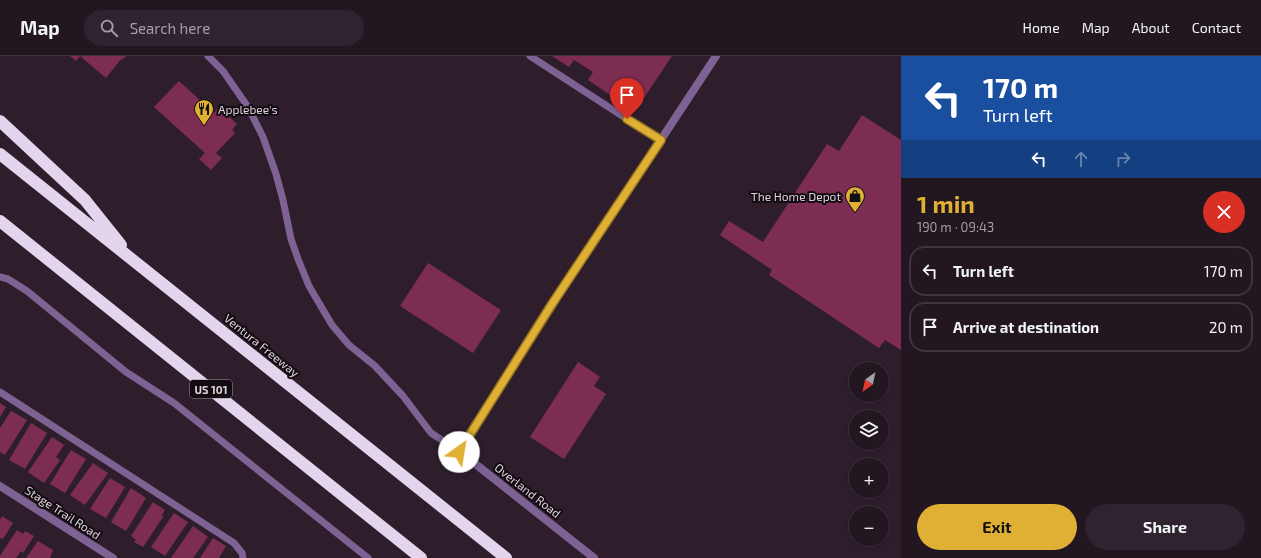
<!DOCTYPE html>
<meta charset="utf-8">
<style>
:root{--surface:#221621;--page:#2e232e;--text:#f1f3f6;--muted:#a29fa5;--line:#3f353f;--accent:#e0b034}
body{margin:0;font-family:"Exo 2",sans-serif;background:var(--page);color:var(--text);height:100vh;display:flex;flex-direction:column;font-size:15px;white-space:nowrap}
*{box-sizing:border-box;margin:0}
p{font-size:13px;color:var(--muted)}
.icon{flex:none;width:22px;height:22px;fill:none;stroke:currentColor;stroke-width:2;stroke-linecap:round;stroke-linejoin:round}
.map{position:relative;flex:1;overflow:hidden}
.sheet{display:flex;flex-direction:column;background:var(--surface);width:360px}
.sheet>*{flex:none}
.guide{background:#1a4fa0;color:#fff;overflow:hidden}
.needle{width:26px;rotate:213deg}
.fabs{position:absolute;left:849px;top:306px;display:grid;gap:8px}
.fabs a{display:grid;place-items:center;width:40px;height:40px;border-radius:50%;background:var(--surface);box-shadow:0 2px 6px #0003,0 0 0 1px var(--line);font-size:20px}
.pin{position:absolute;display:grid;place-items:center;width:34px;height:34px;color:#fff;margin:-41px -17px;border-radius:50% 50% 50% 0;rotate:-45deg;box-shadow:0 0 4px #0007}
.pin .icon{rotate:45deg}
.me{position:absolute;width:44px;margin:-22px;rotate:32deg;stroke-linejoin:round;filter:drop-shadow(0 0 3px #0008)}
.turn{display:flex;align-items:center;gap:14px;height:84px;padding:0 16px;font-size:18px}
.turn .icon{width:52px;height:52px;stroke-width:2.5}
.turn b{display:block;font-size:28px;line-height:34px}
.lanes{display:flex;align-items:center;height:38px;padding:0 16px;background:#0003;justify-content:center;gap:20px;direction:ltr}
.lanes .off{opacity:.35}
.round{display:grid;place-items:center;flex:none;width:42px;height:42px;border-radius:21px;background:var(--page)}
.headline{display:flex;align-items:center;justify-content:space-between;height:68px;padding:0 16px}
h1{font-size:24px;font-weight:700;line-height:30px;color:var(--accent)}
.action{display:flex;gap:8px;margin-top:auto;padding:8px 16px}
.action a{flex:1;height:46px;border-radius:24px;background:var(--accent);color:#111;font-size:16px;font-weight:700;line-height:46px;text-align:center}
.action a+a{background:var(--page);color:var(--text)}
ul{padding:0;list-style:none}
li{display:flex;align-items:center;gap:12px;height:50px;margin:0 8px 6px;padding:0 8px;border:2px solid var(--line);border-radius:16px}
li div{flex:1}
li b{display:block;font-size:15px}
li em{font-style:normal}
header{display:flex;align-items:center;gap:24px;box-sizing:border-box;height:56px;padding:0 20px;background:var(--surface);border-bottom:1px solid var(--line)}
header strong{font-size:19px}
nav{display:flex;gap:22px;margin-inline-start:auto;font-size:14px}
.search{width:280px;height:36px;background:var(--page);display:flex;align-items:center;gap:10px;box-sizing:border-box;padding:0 14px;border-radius:22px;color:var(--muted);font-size:15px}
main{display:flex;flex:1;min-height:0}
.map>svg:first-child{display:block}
</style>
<header>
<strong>Map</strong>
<div class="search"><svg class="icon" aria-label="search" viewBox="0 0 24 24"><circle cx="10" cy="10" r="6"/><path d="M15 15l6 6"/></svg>Search here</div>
<nav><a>Home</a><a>Map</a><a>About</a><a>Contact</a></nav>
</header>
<main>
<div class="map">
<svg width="901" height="502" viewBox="0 0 901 502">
<rect width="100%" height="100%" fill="#2e1e2c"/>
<path fill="#7e2d52" d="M70,0H126L122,4L121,3L106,22L80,0L76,5Z
M552,0H672L640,48L621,36L616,43L588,24L593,16L574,4L569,11Z
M179,25L214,57L219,51L237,68L232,74L235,77L216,97L222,102L211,114L199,103L205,97L154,51Z
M862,59L901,84V294L885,284L879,292L769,219L772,214L720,179L729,165L763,186L827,88L839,95Z
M428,207L501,254L473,297L400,250Z
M578,306L600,321L594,330L606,338L564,403L530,381Z
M0,347L6,351L0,361Z
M11,355L27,364L5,399L0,396V372Z
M31,367L47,377L25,413L9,404Z
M52,381L64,389L56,401L60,404L44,427L28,416Z
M71,394L86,403L65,437L50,428Z
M93,407L108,417L85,449L70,439Z
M110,422L125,431L106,462L90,453Z
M131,432L146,442L126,475L111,466Z
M153,446L165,454L162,459L163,461L143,491L134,486L136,484L131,480Z
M174,457L188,466L165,500L151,491Z
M2,460L13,467L3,483L0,482V464Z
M193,470L208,481L193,502H171Z
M17,474L23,478L25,475L34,480L23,497L21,495L16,502H0V500Z
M213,482L226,490L219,502H200Z
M38,485L53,494L50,502H26Z"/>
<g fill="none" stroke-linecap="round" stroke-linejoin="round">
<path stroke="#7e6293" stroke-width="7" d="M208,0L223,15L248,51L263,81L276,118L283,144L291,183L298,203L309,230L332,269L349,289L375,310L403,340L431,377L459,395
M530,0L661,85
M0,221L8,223L27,235L126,316L174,347L368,502
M0,336L234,487L242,497L243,502"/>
<path stroke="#7e6293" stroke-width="8" d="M0,430L113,502
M594,502L459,395L553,248L716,0"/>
<path stroke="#e2d5ed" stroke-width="12" d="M0,65L85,144L121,189
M0,98L506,502
M0,165L421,502"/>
</g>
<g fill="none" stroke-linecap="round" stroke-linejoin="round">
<g stroke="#927222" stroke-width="10">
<path id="route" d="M459,396L552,248L661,84L627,63"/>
</g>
<use href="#route" stroke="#e0b034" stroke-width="7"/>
</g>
<defs>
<g id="restaurant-pin" transform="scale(1)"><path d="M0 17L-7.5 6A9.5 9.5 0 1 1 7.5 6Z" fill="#e0b034" stroke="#120b11"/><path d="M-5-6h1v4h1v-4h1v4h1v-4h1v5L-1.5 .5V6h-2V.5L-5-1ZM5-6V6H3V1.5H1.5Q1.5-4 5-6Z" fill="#111"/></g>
<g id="shop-pin" transform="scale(1)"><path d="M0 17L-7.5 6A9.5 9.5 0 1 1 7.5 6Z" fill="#e0b034" stroke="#120b11"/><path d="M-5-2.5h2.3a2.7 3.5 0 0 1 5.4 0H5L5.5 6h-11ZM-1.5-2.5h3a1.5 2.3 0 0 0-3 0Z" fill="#111"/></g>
</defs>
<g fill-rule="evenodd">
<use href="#restaurant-pin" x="204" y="53"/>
<use href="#shop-pin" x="855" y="140"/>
</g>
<g text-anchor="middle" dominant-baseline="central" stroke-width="4" stroke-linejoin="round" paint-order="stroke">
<rect fill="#120b11" stroke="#a0969e" stroke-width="1" x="190" y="324" width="42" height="18" rx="3"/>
<g font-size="11" font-weight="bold" fill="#ddd2db">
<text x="211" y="333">US 101</text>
</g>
<g font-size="12" fill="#ddd2db" stroke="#120b11" text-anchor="start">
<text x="218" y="53">Applebee's</text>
<text x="841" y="140" text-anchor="end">The Home Depot</text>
</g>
<g font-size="12" fill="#ddd2db" stroke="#120b11">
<text transform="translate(262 289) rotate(39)">Ventura Freeway</text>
<text transform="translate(528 434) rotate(38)">Overland Road</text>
<text transform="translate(63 456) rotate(33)">Stage Trail Road</text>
</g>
</g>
</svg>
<div class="fabs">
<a><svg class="needle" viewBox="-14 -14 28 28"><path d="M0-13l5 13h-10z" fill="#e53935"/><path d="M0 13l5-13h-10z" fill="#a29fa5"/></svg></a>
<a><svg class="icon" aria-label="layers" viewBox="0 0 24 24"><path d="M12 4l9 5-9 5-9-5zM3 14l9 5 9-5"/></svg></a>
<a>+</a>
<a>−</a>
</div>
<div class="pin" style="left:627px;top:63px;background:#d93025"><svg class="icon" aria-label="arrive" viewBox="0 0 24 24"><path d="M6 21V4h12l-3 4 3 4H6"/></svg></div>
<svg class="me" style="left:459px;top:396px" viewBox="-20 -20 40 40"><circle r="19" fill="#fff"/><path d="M0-13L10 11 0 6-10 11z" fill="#e0b034"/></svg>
</div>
<section class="sheet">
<div class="guide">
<div class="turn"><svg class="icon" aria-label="left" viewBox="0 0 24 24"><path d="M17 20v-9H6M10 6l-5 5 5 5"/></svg><div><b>170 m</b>Turn left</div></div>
<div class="lanes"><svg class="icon" aria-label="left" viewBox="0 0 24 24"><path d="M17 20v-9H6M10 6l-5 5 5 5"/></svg><svg class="icon off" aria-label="ahead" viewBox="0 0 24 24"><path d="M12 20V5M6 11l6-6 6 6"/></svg><svg class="icon off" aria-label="right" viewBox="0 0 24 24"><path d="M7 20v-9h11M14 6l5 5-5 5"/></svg></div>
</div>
<div class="headline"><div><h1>1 min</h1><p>190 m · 09:43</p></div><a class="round" style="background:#d93025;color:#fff"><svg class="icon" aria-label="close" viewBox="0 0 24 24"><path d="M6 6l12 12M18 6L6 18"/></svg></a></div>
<ul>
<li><svg class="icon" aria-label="left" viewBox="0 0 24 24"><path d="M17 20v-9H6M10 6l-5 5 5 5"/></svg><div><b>Turn left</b></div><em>170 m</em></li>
<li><svg class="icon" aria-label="arrive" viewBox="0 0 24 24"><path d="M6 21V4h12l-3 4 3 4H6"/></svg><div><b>Arrive at destination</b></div><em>20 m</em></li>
</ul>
<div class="action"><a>Exit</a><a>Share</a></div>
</section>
</main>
